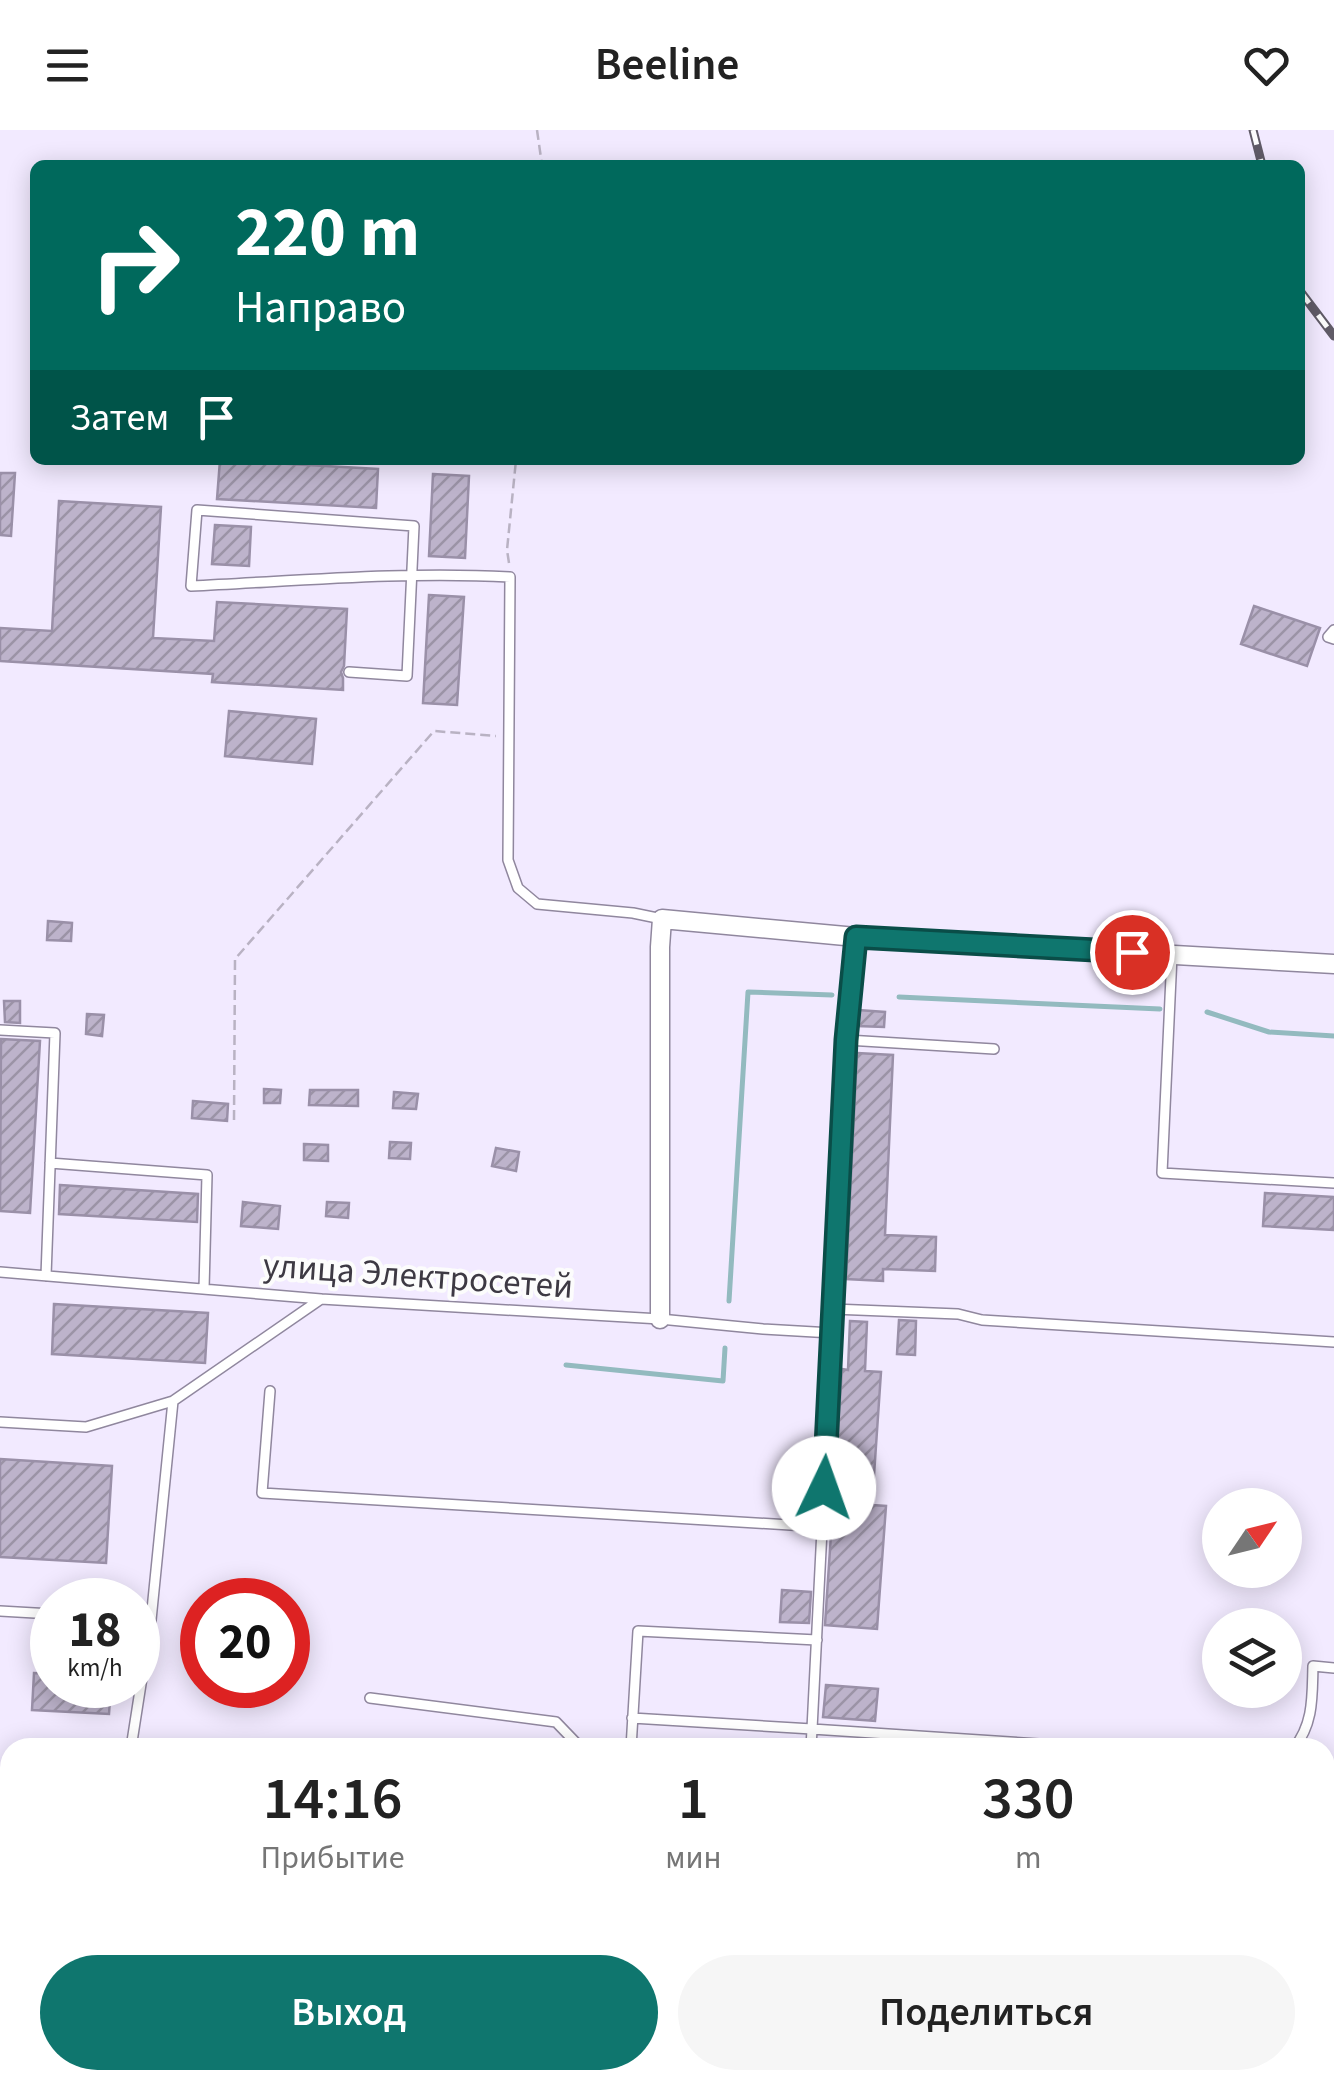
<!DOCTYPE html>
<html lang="ru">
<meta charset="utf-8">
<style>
:root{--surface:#fff;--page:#f6f6f6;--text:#222;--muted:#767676;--accent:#0f766e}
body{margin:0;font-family:"Source Sans 3",sans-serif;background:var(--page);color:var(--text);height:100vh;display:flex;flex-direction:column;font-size:38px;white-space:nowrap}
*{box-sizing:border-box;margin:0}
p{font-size:32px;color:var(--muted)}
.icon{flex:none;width:55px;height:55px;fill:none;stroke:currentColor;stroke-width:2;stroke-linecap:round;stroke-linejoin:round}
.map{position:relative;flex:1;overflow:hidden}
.panel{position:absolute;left:0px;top:1608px;width:1335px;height:352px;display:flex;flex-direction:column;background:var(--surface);border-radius:30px 30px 0 0;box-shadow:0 5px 25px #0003}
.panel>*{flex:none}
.hud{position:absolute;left:30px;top:30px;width:1275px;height:305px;border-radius:15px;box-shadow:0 5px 25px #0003;background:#00695c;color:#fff;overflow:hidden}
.needle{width:65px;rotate:55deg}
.buttons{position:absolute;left:1202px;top:1358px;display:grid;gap:20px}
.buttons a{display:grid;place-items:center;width:100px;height:100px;border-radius:50%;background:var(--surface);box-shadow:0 5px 25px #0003;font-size:50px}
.speed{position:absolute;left:30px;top:1448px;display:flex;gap:20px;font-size:50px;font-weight:700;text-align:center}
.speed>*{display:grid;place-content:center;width:130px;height:130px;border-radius:50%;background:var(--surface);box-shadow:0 5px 25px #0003;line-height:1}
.speed small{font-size:25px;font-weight:400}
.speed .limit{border:15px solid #d22;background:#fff;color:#111}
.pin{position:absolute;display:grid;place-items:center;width:85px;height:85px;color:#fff;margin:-42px;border:5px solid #fff;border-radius:50%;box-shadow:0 2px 10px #0007}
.me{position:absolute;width:110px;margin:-55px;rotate:3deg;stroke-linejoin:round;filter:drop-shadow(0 0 8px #0008)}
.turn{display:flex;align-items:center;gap:35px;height:210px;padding:0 40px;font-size:45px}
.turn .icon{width:130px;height:130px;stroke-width:2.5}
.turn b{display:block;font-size:70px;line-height:85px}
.then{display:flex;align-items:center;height:95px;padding:0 40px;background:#0003;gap:20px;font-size:38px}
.eta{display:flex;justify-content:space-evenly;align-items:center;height:170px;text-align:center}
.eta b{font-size:60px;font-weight:600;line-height:70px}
.cta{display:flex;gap:20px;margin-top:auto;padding:20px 40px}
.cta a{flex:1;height:115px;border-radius:60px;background:var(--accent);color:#fff;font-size:40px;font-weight:600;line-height:115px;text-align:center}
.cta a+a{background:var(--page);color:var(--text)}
header{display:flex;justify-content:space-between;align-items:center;height:130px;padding:0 40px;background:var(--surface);font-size:45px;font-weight:600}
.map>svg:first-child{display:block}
</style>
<header><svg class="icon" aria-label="menu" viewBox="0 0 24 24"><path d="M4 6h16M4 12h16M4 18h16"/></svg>Beeline<svg class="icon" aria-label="heart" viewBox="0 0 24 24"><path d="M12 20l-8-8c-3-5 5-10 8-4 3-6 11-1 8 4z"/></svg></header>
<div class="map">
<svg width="1334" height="1959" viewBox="0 0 1334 1959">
<defs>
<pattern id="building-hatch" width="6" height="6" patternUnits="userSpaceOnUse" patternTransform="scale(2.5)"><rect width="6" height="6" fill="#bdb3cb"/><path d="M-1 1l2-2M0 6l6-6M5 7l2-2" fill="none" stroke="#9b93a6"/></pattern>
</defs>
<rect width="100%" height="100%" fill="#f2eaff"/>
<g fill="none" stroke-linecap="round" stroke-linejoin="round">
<path stroke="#93babf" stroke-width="5" d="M899,867L1160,879
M1207,882L1269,902L1334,906
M729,1171L748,862L832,865
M566,1235L723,1251L725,1218
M1325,1938L1334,1935
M0,1943L10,1945
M49,1950L113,1959
M436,1959L437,1950
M1261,1959L1288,1950"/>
</g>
<path fill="url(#building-hatch)" stroke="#9a90a8" stroke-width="2.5" d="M220,330L378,339L376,378L217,369Z
M0,343H15L11,406L0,405Z
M433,344L469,346L465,428L429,426Z
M59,371L161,377L153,508L214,511L217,472L347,479L344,536L341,542L343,548V560L212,552L213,544L0,531V498L52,501Z
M215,395L251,397L249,436L212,434Z
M429,465L464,467L457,575L423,573Z
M1254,476L1320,498L1307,536L1241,514Z
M229,581L316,589L312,634L225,626Z
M48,791L72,793L71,811L47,810Z
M4,871H20V893L5,892Z
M858,880L885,882L884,897L857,896Z
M87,884L104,885L102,906L86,904Z
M1,909L40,911L30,1083L0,1081Z
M857,923L893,925L885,1105L936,1107L935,1141L883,1139V1151L846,1149Z
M264,959L281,960L280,973H264Z
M310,960H358V976L309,975Z
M394,962L418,964L416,979L393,978Z
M193,971L228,974L227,991L192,988Z
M390,1012L411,1013L410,1029L389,1028Z
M304,1014L328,1015V1031L304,1030Z
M496,1018L519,1022L516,1041L492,1036Z
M60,1055L198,1064L197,1092L59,1084Z
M1265,1063L1334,1067V1100L1263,1096Z
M243,1072L280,1076L278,1099L241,1096Z
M327,1072L349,1073L348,1088L326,1086Z
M54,1174L208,1183L205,1233L52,1224Z
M899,1190L916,1191L915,1225L897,1224Z
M850,1191L867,1192L865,1241L881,1242L872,1375L886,1376L877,1499L825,1495L842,1239L848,1240Z
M0,1329L112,1336L106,1433L0,1427Z
M782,1460L811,1462L809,1493L780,1492Z
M34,1543L52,1544V1555H111L109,1584L32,1580Z
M826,1555L878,1559L875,1591L823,1587Z"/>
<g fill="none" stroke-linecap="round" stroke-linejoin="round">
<g stroke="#90879e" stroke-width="12">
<path id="service" d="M1334,500L1328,507L1334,509
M349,542L407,546L414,396L197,380L191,456C297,451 404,441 510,447L508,730L518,758L537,774L633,783L662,789
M856,807L848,880L812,1599L1101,1618
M1172,825L1162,1043L1334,1053
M0,900L55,903L46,1146
M847,910L994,919
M50,1033L207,1045L204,1159
M0,1142L321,1169L660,1189L763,1199L832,1203
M833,1179L958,1184L982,1190L1334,1212
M270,1261L262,1363L822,1397
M0,1292L86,1297L173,1271
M0,1481L52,1484
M370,1568L556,1592L581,1618
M632,1588L812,1599L811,1618
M131,1618L151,1490L173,1271L321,1169
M631,1618L638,1501L817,1510
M1294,1618C1314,1593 1312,1566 1313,1536L1334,1538
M0,1765H10
M0,1871L10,1874
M1325,1916L1334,1912
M889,1950L1027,1959
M1091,1959L1109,1950"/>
</g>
<g stroke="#90879e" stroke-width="21">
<path id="minor" d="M660,1189V817L662,789L856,807L1334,834"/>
</g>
<path stroke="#b9b2c3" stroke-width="2.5" stroke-dasharray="10 5" stroke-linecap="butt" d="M537,0L542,35
M509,433L507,420L516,330
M234,990L235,829L434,601L496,606"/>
<use href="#service" stroke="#fff" stroke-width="9"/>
<use href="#minor" stroke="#fff" stroke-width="18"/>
<g stroke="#605b67" stroke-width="9">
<path id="rail" d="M1253,0L1262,35
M1300,161L1334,206"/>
</g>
<use href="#rail" stroke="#fcfcfc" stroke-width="5" stroke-dasharray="15" stroke-linecap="butt"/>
</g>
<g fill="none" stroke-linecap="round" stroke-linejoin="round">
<g stroke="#0a4d48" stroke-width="25">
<path id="route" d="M824,1358L846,910L856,807L1132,822"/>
</g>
<use href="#route" stroke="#0f766e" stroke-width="18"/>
</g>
<g text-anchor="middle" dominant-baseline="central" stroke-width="8" stroke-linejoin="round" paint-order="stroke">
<g font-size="35" fill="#3d3943" stroke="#fcfcfc">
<text transform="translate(418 1146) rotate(4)">улица Электросетей</text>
</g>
</g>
</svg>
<div class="buttons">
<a><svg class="needle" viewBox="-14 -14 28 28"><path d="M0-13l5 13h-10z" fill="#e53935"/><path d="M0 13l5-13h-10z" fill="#767676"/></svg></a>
<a><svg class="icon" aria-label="layers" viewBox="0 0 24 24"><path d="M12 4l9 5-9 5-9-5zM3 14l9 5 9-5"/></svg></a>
</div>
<div class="speed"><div>18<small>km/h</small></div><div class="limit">20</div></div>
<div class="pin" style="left:1132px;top:822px;background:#d93025"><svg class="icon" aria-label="arrive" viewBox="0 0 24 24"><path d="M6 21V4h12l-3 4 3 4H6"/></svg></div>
<svg class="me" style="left:824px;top:1358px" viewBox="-20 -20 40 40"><circle r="19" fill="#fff"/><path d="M0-13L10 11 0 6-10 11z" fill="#0f766e"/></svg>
<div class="hud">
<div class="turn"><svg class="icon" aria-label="right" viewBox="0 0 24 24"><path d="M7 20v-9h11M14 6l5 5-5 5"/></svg><div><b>220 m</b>Направо</div></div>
<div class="then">Затем<svg class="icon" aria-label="arrive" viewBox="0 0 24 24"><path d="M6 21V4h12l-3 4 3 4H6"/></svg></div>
</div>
<section class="panel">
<div class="eta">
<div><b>14:16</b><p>Прибытие</p></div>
<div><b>1</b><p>мин</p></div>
<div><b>330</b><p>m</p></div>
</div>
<div class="cta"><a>Выход</a><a>Поделиться</a></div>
</section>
</div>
